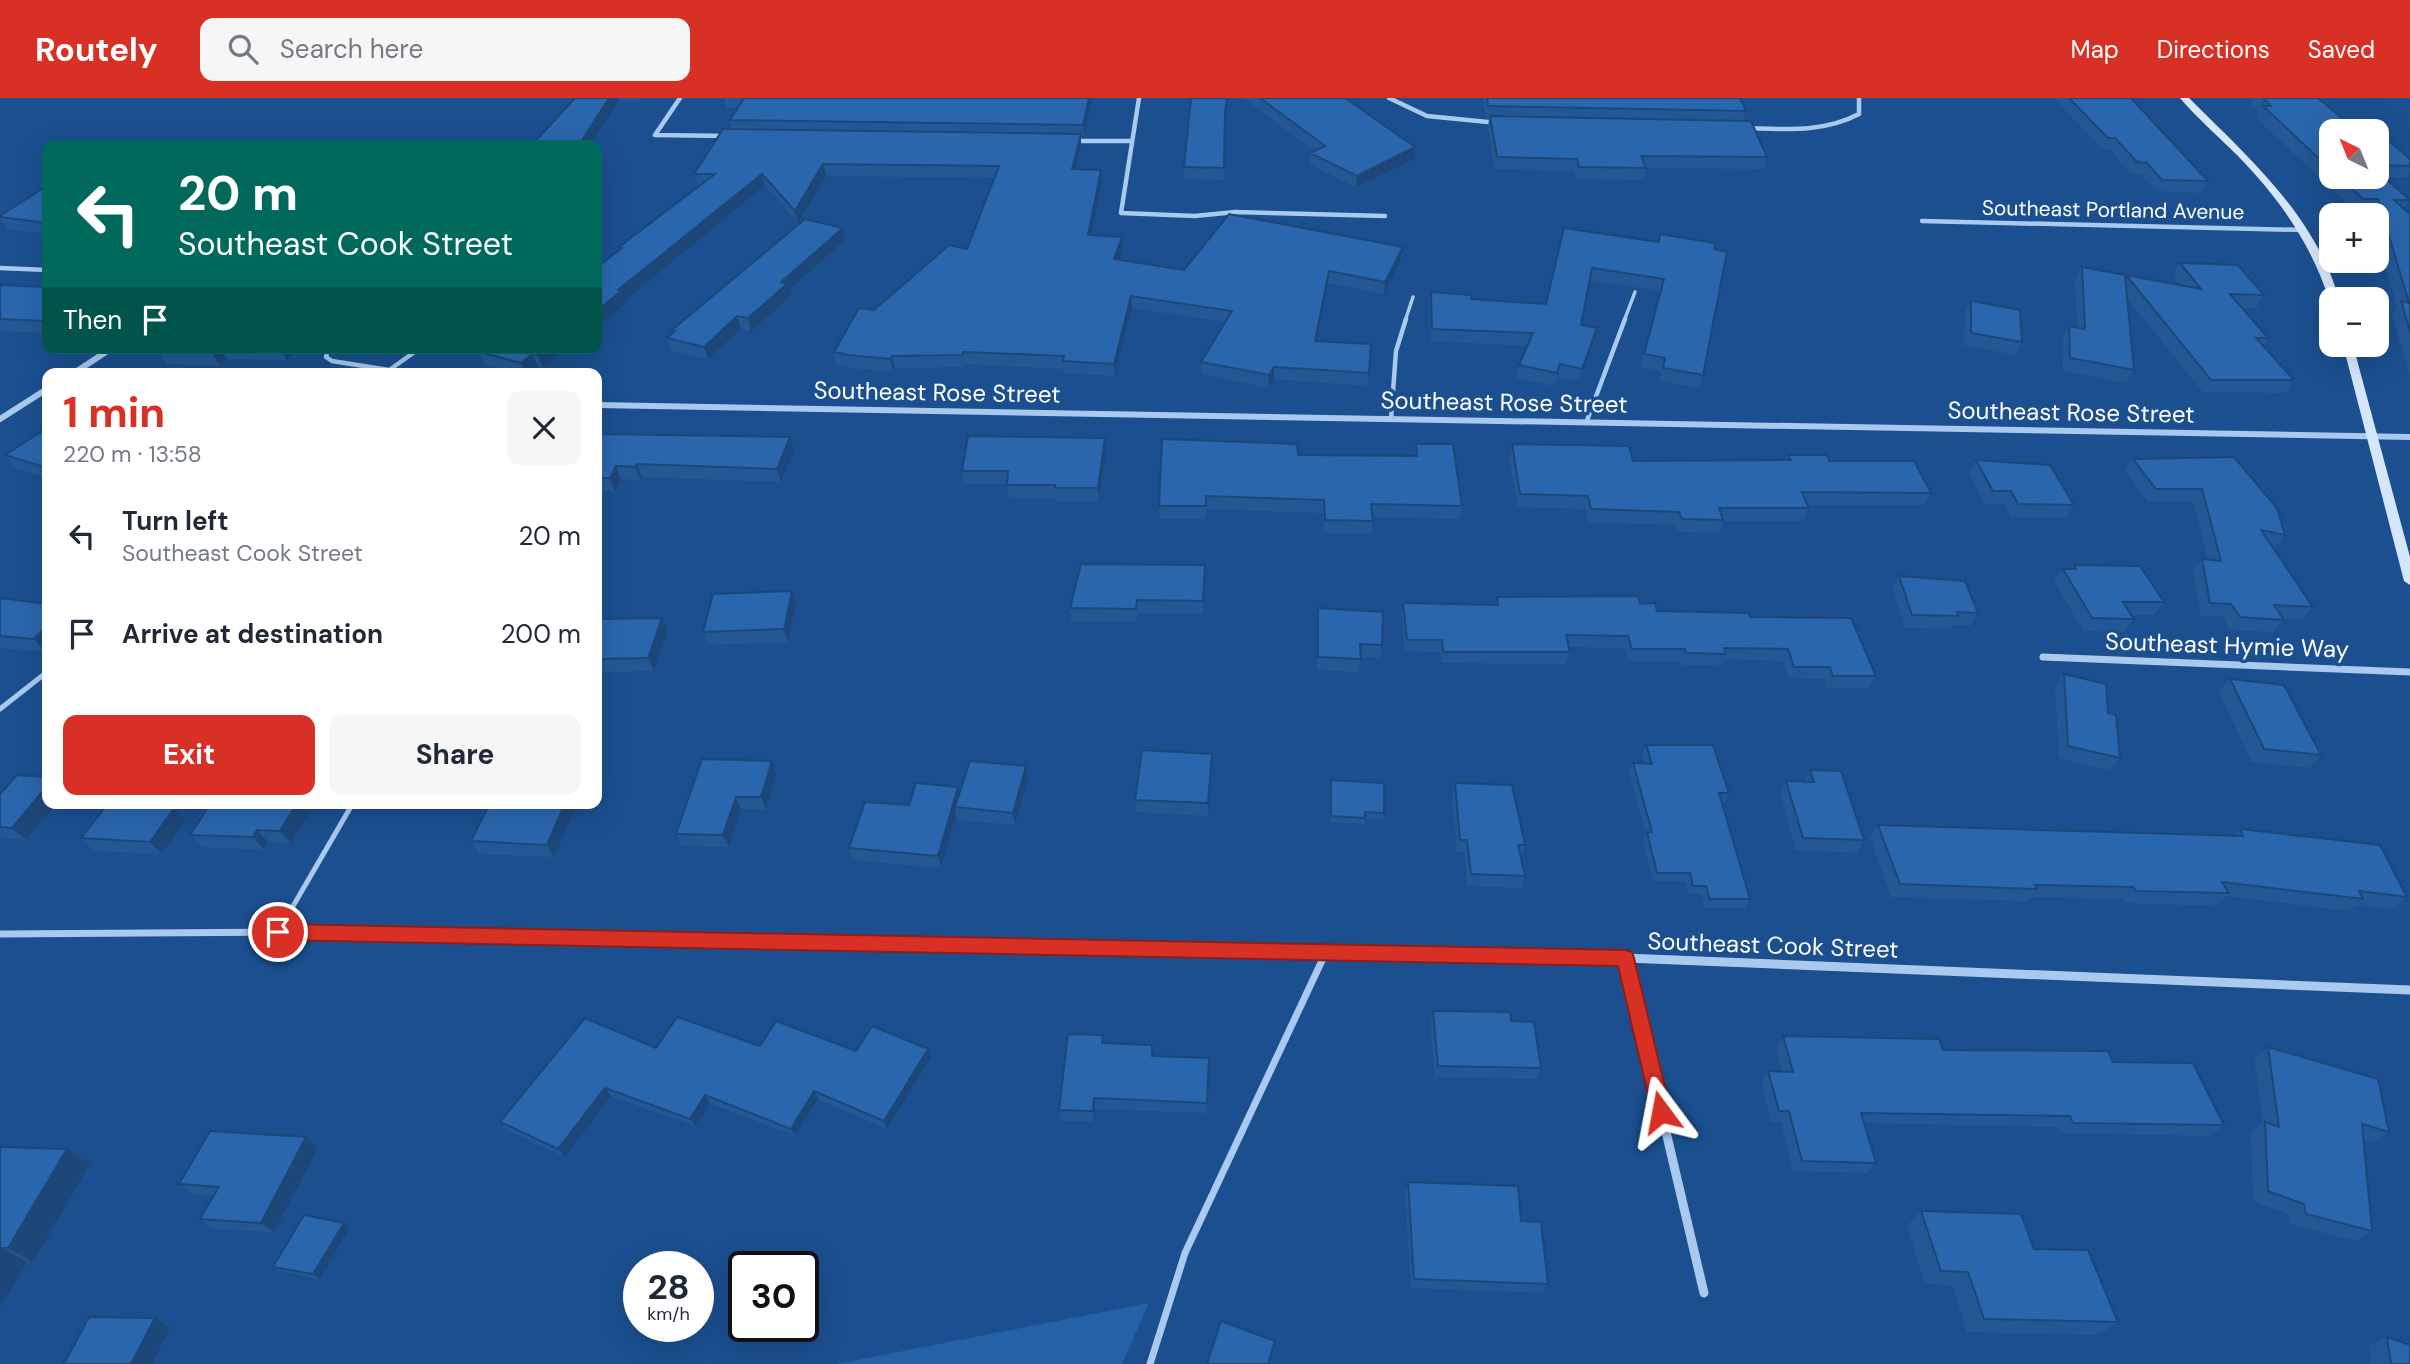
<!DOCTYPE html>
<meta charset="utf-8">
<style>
:root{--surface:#fff;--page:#f6f6f7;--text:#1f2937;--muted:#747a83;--accent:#d93025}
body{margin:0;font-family:"DM Sans",sans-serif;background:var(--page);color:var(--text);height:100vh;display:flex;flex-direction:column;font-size:26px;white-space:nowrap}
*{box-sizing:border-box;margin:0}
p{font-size:23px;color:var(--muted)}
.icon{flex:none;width:38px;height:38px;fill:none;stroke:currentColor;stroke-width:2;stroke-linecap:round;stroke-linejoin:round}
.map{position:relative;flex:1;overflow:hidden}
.details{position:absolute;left:42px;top:270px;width:560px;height:441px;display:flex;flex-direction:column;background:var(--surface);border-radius:14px;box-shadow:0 7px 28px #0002}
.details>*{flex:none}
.banner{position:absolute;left:42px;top:42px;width:560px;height:214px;border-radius:14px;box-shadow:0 7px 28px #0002;background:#00695c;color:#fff;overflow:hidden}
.needle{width:46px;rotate:317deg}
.tools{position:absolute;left:2319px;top:21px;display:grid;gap:14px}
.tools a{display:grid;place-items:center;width:70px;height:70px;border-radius:14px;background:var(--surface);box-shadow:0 7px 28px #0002;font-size:35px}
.speed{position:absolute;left:623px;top:1153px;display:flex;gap:14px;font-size:35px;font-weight:700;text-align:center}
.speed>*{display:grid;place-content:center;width:91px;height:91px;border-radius:50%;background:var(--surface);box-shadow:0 7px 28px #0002;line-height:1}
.speed small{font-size:18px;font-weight:400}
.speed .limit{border:4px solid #111;border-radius:10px;background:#fff;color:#111}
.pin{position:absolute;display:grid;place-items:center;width:60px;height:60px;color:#fff;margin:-30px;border:4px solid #fff;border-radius:50%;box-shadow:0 2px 7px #0007}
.me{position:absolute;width:77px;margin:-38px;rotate:347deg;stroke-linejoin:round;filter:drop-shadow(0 0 5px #0008)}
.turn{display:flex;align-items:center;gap:24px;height:147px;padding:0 21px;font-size:32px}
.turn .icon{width:91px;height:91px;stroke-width:2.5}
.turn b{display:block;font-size:49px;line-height:60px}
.then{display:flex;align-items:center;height:66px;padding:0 21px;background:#0003;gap:14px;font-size:26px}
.round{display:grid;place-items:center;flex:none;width:74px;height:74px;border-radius:14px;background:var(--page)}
.summary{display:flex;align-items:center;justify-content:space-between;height:119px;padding:0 21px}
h1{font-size:42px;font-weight:700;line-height:52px;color:var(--accent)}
.cta{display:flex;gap:14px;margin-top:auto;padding:14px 21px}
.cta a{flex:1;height:80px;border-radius:14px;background:var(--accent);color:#fff;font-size:28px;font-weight:700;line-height:80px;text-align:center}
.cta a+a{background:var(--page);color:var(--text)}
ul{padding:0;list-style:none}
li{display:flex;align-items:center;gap:21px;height:98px;padding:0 21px}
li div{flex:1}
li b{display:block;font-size:26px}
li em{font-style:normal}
header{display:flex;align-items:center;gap:42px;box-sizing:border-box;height:98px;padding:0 35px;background:var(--accent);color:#fff}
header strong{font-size:33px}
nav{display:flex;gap:38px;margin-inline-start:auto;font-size:24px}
.search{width:490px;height:63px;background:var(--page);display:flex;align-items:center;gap:18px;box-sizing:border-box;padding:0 24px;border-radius:14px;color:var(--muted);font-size:26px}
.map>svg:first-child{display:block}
</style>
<header>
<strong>Routely</strong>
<div class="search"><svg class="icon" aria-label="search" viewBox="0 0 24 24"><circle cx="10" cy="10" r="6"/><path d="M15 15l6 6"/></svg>Search here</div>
<nav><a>Map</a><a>Directions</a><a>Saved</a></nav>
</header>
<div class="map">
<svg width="2410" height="1266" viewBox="0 0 2410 1266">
<rect width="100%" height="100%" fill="#1b4f8f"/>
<path fill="#2461a8" d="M1149,1205L1122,1266H837Z"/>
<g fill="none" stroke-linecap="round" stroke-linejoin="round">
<path stroke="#a9c9ee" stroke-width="3.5" d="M1405,223L1413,199
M1624,223L1635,194"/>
<path stroke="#a9c9ee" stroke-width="4.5" d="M328,250L326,259L332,263L389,272
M388,273L420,250
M1391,321L1396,253L1406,221
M1586,325L1625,221"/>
<path stroke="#a9c9ee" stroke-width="5" d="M0,611L47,574
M278,834L353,705"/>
<path stroke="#a9c9ee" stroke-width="7" d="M1150,1266L1185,1155L1326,854"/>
<path stroke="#a9c9ee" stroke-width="4.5" d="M680,0L655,37L728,38
M1139,0L1121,115L1195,118L1235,114L1385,118
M1389,0L1427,18L1498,25
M1745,30C1785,31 1823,35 1859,16V0
M1073,43H1132
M1922,123L2303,132
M0,170L47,172"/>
<path stroke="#a9c9ee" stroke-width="6" d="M74,275L112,250
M597,307L2410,339
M0,321L47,291"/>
<path stroke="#a9c9ee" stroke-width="7" d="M2043,559L2410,574
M0,836L278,834L661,841"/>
<path stroke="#a9c9ee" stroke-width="9" d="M570,840L1625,860L2410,892
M1625,860L1704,1195"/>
<path fill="#d6e6fa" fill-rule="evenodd" d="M2180,0H2189C2249,60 2315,117 2339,201H2331V203L2329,201C2310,144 2279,100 2237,57C2218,38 2197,20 2180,0Z
M2343,247H2353L2410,459V487L2404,483Z"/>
</g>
<path fill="#245895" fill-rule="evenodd" d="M575,0H641L639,3Z
M724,0H1092L1084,38H1081V47L1075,71L1102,84L1091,137L1122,139V152L1119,161L1184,172L1403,149L1401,161L1384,196L1328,185L1316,243L1371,246L1367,288L1274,281L1268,290L1201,276V264L1225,224L1132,210L1115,278L1064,275V271L965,266L964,269L895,270L893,274L851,270L837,267L834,254L874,212L967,151L994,80L826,78L798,125L765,87L625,203L626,205L597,230L620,151L619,149L700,88H698L694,76L732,31L730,22L738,10H727Z
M1191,0H1228L1225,25L1224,82L1184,81V69Z
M1244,0H1345L1414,61L1356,89L1309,66L1310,55L1314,53Z
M1483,0H1740L1746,13L1743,23L1767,59L1763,71L1646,70L1643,82L1577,81L1574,73L1495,71L1488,29L1489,20H1486Z
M2054,0H2131L2208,83L2201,95L2156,93L2141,76H2131L2109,51H2102Z
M2250,0H2318L2344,22H2365L2410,61L2409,80L2384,79L2410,102L2404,110L2410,116V279L2392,216L2397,209L2376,136V117H2371L2370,113H2355L2256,20L2259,15L2251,7L2253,3ZM2331,33H2376V79H2331Z
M47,92V136L7,131L0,121V118Z
M1564,130L1659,144L1703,277L1698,290L1660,283L1662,273L1640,269L1660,193L1589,182L1581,227L1597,230L1594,243L1579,283L1557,279L1554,288L1516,280L1519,267L1527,248L1431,243L1429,206L1431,194L1471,201L1546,206Z
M845,142L789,192L791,198L751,233L741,231L708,261L672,253L667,240L673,235L672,232Z
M2180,165L2264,197L2256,210H2241L2268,240L2263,247L2294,282L2285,295L2203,294L2127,200L2134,272L2126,285L2063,273L2062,241L2069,228L2077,230L2075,182L2082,169L2180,187L2173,177Z
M0,187L47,189V235L0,233Z
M1971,203L2022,244L2015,257L1964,247L1965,215Z
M156,250H298L287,262L227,261L220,268L167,266Z
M566,250L543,270L538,268L530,275H516L485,267L479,254Z
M47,330V380L15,370L5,357Z
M597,336L794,352L781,384L642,379L641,382L621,381L615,393H597Z
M1416,346L1462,408L1460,421L1373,419L1371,436L1324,435L1323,415L1206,411V421H1160L1159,408L1298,357L1414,358Z
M1512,346L1633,363L1786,362L1788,357L1829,363L1931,395L1924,407H1808L1809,410L1803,423H1723L1719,435L1677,434L1674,427L1588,424L1585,411L1518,409L1509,359Z
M1106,353L1099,403H1056V400H1009L1007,386H964L962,373Z
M2234,359L2285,437L2275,449H2272L2313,509L2302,521H2283L2284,522L2273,534L2230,532L2222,518H2201L2192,473L2202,461L2208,462L2193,403H2147L2125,373L2133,361Z
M1976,362L2074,407L2066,420L2011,419L2004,406H1985L1969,375Z
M1205,467L1203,516L1137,515L1136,524L1071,523L1070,510Z
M2074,467L2164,504L2154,517H2131L2134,521L2124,534L2083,533L2054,483L2063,471H2072Z
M1899,478L1978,515L1970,528L1953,527L1951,531L1905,530L1892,491Z
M792,493L796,506L788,544L708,547L703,534Z
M1497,499L1640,506L1657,513L1750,519L1876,578L1869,590H1827L1824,581L1789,580L1782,563L1724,561L1722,568L1682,567L1680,563H1628L1624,550L1568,549L1570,554L1566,566L1441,565L1440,554L1405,553L1401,516L1403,505L1495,507Z
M0,500L46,554L0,550Z
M1318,510L1382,547L1380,560L1360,559L1359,574L1317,572Z
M662,520L668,533L654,573L597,574V521Z
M2064,576L2108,615L2120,660L2109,673L2059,660L2055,589Z
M2230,581L2321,657L2309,670L2252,664L2219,594Z
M1646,647L1729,695L1725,704H1722L1750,801L1745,810H1705L1701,796H1689L1686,784L1653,783L1643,743L1646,735L1629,675L1633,665L1645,666L1642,657Z
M1212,656L1208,718L1136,714L1135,702Z
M772,663L777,676L766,712L741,711L729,749L682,748L676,736Z
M1026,668L1028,681L1015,727L958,722L956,716L941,770L853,762L849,750L909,707L959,696Z
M1810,672L1864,742L1857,755L1796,752L1780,695L1786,683H1804Z
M1331,682L1384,715L1383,721L1365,720L1364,726L1330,724Z
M1455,685L1525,747L1521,760L1525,778L1521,790L1467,788L1464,754H1457L1452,698Z
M0,696L47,705H57L26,742L0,740Z
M211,705H315L291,745L268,744L264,752L201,749L190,737Z
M490,705H578L554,759L479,756L471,743Z
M186,722L162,756L94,753L81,740Z
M1878,727L2234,737L2240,731L2407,799L2393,811L2357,807L2349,813L2226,798L2216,808L2125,805L2122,801L2030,799L2027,803L1891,799L1870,739Z
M1433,913L1511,923L1541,970L1536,981L1435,979L1430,924Z
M1103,937L1104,945L1152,947L1153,958L1209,960L1207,1015L1095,1011L1094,1024L1061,1023L1059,1012Z
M1783,938L1943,952L2113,964L2224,1027L2210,1038L2061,1035L2058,1029L1864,1025L1876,1065L1867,1075L1793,1073L1781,1024H1771L1761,984L1768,973L1782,974L1776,949Z
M760,948L856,953L928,951L931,959L887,1031L818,1001L795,1038L710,1005L695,1028L611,998L565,1059L507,1032L500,1024L656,950Z
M2268,949L2389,1034L2373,1045L2363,1042L2372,1133L2355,1143L2290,1126L2288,1116L2253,1103L2251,1034L2263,1025L2254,960Z
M306,1039L318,1050L274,1134L215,1131L200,1121L214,1097L193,1096L179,1086Z
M0,1049L90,1066L33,1164H27L0,1210Z
M1408,1084L1521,1123L1548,1186L1543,1195L1411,1190L1405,1094Z
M1921,1113L2034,1151L2118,1224L2098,1237L1967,1234L1952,1187L1925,1186L1907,1128Z
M350,1130L319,1181L279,1173L273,1169Z
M2387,1239L2410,1266H2371L2369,1247Z"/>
<path fill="#1d4779" d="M609,0H618L619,2L590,47H579Z
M1089,0H1092L1084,38L1083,27Z
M1227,0H1228L1225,25L1224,82L1225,13Z
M1081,36V47L1073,83L1072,71Z
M1415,49L1414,61L1356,89L1357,78Z
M823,66L826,78L798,125L795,113Z
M1101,72L1102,84L1089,149L1088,137Z
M762,76L765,87L625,203L626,205L597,230V213L618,192Z
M843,130L845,142L789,192L791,198L751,233L748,220L781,184Z
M1122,139V152L1115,173L1114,161Z
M1403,149L1401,161L1384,196L1385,184Z
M1329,173L1328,185L1314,256L1315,243Z
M1131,198L1132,210L1115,278L1114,266Z
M737,218L741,231L708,261L704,249Z
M1597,230L1594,243L1579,283L1582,271Z
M209,250H220L227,261L220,268Z
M280,250H298L287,262Z
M546,250H566L543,270L538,257Z
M532,256L538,268L530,275H525L521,265Z
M892,258L895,270L893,274L890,261Z
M1274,269V281L1268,290L1269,277Z
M790,339L794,352L781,384L777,371Z
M1105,340L1106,353L1099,403L1098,390Z
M637,366L642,379L641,382L635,369Z
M616,368L621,381L615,393L610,380Z
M792,493L796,506L788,544L784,531Z
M662,520L668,533L654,573L648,560Z
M47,528V553L46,554L34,541Z
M1212,656V669L1208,718V705Z
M772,663L777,676L766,712L761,699Z
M1026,668L1028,681L1015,727L1013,715Z
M47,688V705H57L26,742L12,730Z
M958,689L960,702L955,709L956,716L941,770L938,758Z
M736,699L741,711L729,749L723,737Z
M297,705H315L291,745L280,733Z
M565,705H578L554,759L547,747Z
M174,710L186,722L162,756L150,744Z
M257,732L268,744L264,752L253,739Z
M928,951L931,959L887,1031L884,1023Z
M605,990L611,998L565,1059L558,1051Z
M814,993L818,1001L795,1038L791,1031Z
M705,997L710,1005L695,1028L690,1021Z
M1094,1000L1095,1011L1094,1024L1093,1013Z
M306,1039L318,1050L274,1134L261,1125Z
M67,1051L90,1066L33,1164L8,1150Z
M344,1125L350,1130L319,1181L313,1176Z
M2,1150L27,1164L0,1210V1154Z
M155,1220L170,1229L152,1266H131Z
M1275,1243L1274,1251L1269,1266H1268Z"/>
<path fill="#2a66ad" stroke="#1d4779" stroke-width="2" d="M575,0H609L579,47H532Z
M744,0H1089L1083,27L730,22Z
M1191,0H1227L1225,13L1224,70L1184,69Z
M1260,0H1345L1415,49L1357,78L1310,55L1325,48Z
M1487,0H1740L1746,13L1488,8Z
M2069,0H2131L2208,83L2162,82L2147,65L2137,64L2115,40H2108Z
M2263,0H2318L2344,22H2365L2410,61V68L2376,67V33H2331V72L2263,8H2271Z
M1490,18L1751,23L1767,59L1641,58L1646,70L1579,69L1577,61L1497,59Z
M723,31L1081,36L1072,71L1101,72L1088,137L1122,139L1114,161L1184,172L1229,116L1403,149L1385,184L1329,173L1315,243L1371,246L1369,275L1274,269L1269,277L1201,264L1232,213L1131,198L1114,266L1063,263L1064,258L963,254L962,257L892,258L890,261L848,257L834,254L859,210L874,212L949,147L967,151L999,68L823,66L795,113L762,76L618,192L621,193L597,213V169L622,150L619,149L715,76H694Z
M2376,72L2410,102H2394L2410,116V233L2401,203L2409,205L2378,101H2363L2339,79H2376Z
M42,91L47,92V125L0,119V118Z
M805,121L843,130L781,184L787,186L748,220L737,218L704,249L667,240L675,233L672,232Z
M1564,130L1659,144L1660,136L1715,145L1714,151L1727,154L1703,277L1663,270L1665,260L1644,256L1664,181L1592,170L1581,227L1597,230L1582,271L1560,266L1557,275L1519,267L1533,235L1432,231L1431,194L1471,197V201L1546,206Z
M2180,165L2238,167L2264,197L2230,196L2268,240H2256L2294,282H2211L2126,177L2201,191Z
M2082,169L2125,177L2134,272L2070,260L2069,228L2085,231Z
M0,187L47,189V223L0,221Z
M1971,203L2020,212L2022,244L1971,235Z
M485,250H546L538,257L532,256L521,265L479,254Z
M47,330V370L5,357Z
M597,336L790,339L777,371L637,366L635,369L616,368L610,380H597Z
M968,338L1105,340L1098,390H1055V387H1007L1008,373H962Z
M1162,341L1297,346L1298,357L1417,358L1416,346H1453L1462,408L1371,406L1373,423L1325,422L1324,402L1206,398V408H1159Z
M1512,346L1629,348L1633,363L1791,362L1788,357H1827L1829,363H1914L1931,395L1802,394L1809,410H1719L1723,422L1682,421L1679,414L1591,411L1588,398L1520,396Z
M2234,359L2277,410L2285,437L2261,432L2313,509L2274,507L2284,522L2240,519L2231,506L2210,505L2202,461L2221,463L2202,391H2156L2133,361Z
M1976,362L2050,367L2074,407L2018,406L2011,393H1993Z
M1081,466L1205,467L1203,503L1137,502L1136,511L1070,510Z
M2074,467L2140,468L2164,504H2123L2134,521L2092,520L2063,471H2076Z
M1899,478L1965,483L1978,515L1957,514L1958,518L1912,517Z
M792,493L784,531L703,534L713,496Z
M1638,498L1640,506L1655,505L1657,513L1749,515L1750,519L1851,520L1876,578H1833L1830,569H1794L1788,551L1724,550L1726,556L1686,555L1685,551H1632L1628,538L1566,537L1570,554H1443L1442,542H1407L1403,505L1498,507L1497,499Z
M0,500L47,506V528L34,541L0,538Z
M1318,510L1383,514L1382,547L1360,546L1361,561L1318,559Z
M662,520L648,560L597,561V521Z
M2064,576L2106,586L2108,615L2116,617L2120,660L2068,648Z
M2230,581L2284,587L2321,657L2264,651Z
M1646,647H1713L1729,695H1719L1750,801H1710L1706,788H1693L1690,775H1657L1647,734H1652L1633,665L1652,666Z
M1142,652L1212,656L1208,705L1135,702Z
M702,661L772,663L761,699H736L723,737L676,736Z
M970,663L1026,668L1013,715L955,709Z
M1810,672L1841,673L1864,742L1803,740L1786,683L1814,684Z
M17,677L47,679V688L12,730L0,729V696Z
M1331,682L1384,685V715L1365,714V720L1331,718Z
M916,685L958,689L938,758L849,750L865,704L909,707Z
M1455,685L1512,687L1525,747H1518L1525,778L1471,776L1467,742H1460Z
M211,705H297L280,733L257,732L253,739L190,737Z
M490,705H565L547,747L471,743Z
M107,707L174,710L150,744L81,740Z
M1878,727L2243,738L2240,731L2380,747L2407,799L2359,793L2363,801L2222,784L2229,795L2136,793L2133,789L2035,787L2037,791L1900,786Z
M1433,913L1510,914L1511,923L1534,924L1541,970L1438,968Z
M677,919L760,948L776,923L856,953L872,928L928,951L884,1023L814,993L791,1031L705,997L690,1021L605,990L558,1051L500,1024L585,920L656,950Z
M1068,936L1103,937L1102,945L1152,947V958L1209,960L1207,1005L1094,1000L1093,1013L1059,1012Z
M1783,938L1939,941L1943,952L2108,953L2113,964L2193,965L2224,1027L2073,1025L2070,1018L1861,1015L1876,1065L1802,1063L1789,1013H1779L1768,973L1793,974Z
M2268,949L2378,981L2389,1034L2362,1026L2372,1133L2306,1116L2304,1106L2268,1093L2265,1024L2279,1029Z
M210,1033L306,1039L261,1125L200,1121L219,1089L179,1086Z
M0,1049L67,1051L8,1150H2L0,1154Z
M1408,1084L1518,1088L1521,1123L1541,1124L1548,1186L1414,1181Z
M1921,1113L2021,1116L2034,1151L2088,1152L2118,1224L1984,1221L1968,1174L1941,1173Z
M304,1117L344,1125L313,1176L273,1169Z
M89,1219L155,1220L131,1266H64Z
M1221,1223L1275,1243L1268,1266H1207Z
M2387,1239L2410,1247V1266H2391Z"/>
<path fill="#d93025" stroke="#8d1f18" stroke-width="2" d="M278,826L1625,852L1632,854L1634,860L1671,1014L1668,1021L1661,1024L1654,1021L1652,1014L1618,868L278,842L272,839L269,834L272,828Z"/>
<g text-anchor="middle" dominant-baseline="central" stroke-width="7" stroke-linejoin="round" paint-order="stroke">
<g font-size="21" fill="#fff" stroke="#1b4f8f">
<text transform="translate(2113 112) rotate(1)">Southeast Portland Avenue</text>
</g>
<g font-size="24" fill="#fff" stroke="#1b4f8f">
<text transform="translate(937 294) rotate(1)">Southeast Rose Street</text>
<text transform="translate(1504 304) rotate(1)">Southeast Rose Street</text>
<text transform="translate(2071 314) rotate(1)">Southeast Rose Street</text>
<text transform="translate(2227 547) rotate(2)">Southeast Hymie Way</text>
<text transform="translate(1773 847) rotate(2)">Southeast Cook Street</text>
</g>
</g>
</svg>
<div class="tools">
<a><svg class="needle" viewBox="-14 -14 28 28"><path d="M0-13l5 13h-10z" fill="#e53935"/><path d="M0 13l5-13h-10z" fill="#747a83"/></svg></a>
<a>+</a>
<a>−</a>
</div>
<div class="speed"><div>28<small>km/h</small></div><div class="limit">30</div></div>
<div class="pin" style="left:278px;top:834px;background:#d93025"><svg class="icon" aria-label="arrive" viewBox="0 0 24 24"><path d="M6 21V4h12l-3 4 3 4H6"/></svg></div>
<svg class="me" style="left:1661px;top:1014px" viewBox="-20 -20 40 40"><path d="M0-17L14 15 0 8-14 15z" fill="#d93025" stroke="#fff" stroke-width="4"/></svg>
<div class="banner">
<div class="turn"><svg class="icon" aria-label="left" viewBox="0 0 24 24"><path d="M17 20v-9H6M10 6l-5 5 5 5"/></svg><div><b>20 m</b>Southeast Cook Street</div></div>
<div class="then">Then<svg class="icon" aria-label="arrive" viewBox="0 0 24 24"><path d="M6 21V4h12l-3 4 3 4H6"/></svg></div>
</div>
<section class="details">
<div class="summary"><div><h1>1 min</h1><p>220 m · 13:58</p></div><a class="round"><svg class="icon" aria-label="close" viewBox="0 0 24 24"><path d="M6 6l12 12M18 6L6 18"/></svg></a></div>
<ul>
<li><svg class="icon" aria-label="left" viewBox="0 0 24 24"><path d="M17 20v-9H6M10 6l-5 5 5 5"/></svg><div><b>Turn left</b><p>Southeast Cook Street</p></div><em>20 m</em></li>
<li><svg class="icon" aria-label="arrive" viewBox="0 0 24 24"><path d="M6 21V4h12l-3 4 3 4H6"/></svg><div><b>Arrive at destination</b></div><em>200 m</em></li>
</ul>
<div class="cta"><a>Exit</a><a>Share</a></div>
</section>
</div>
